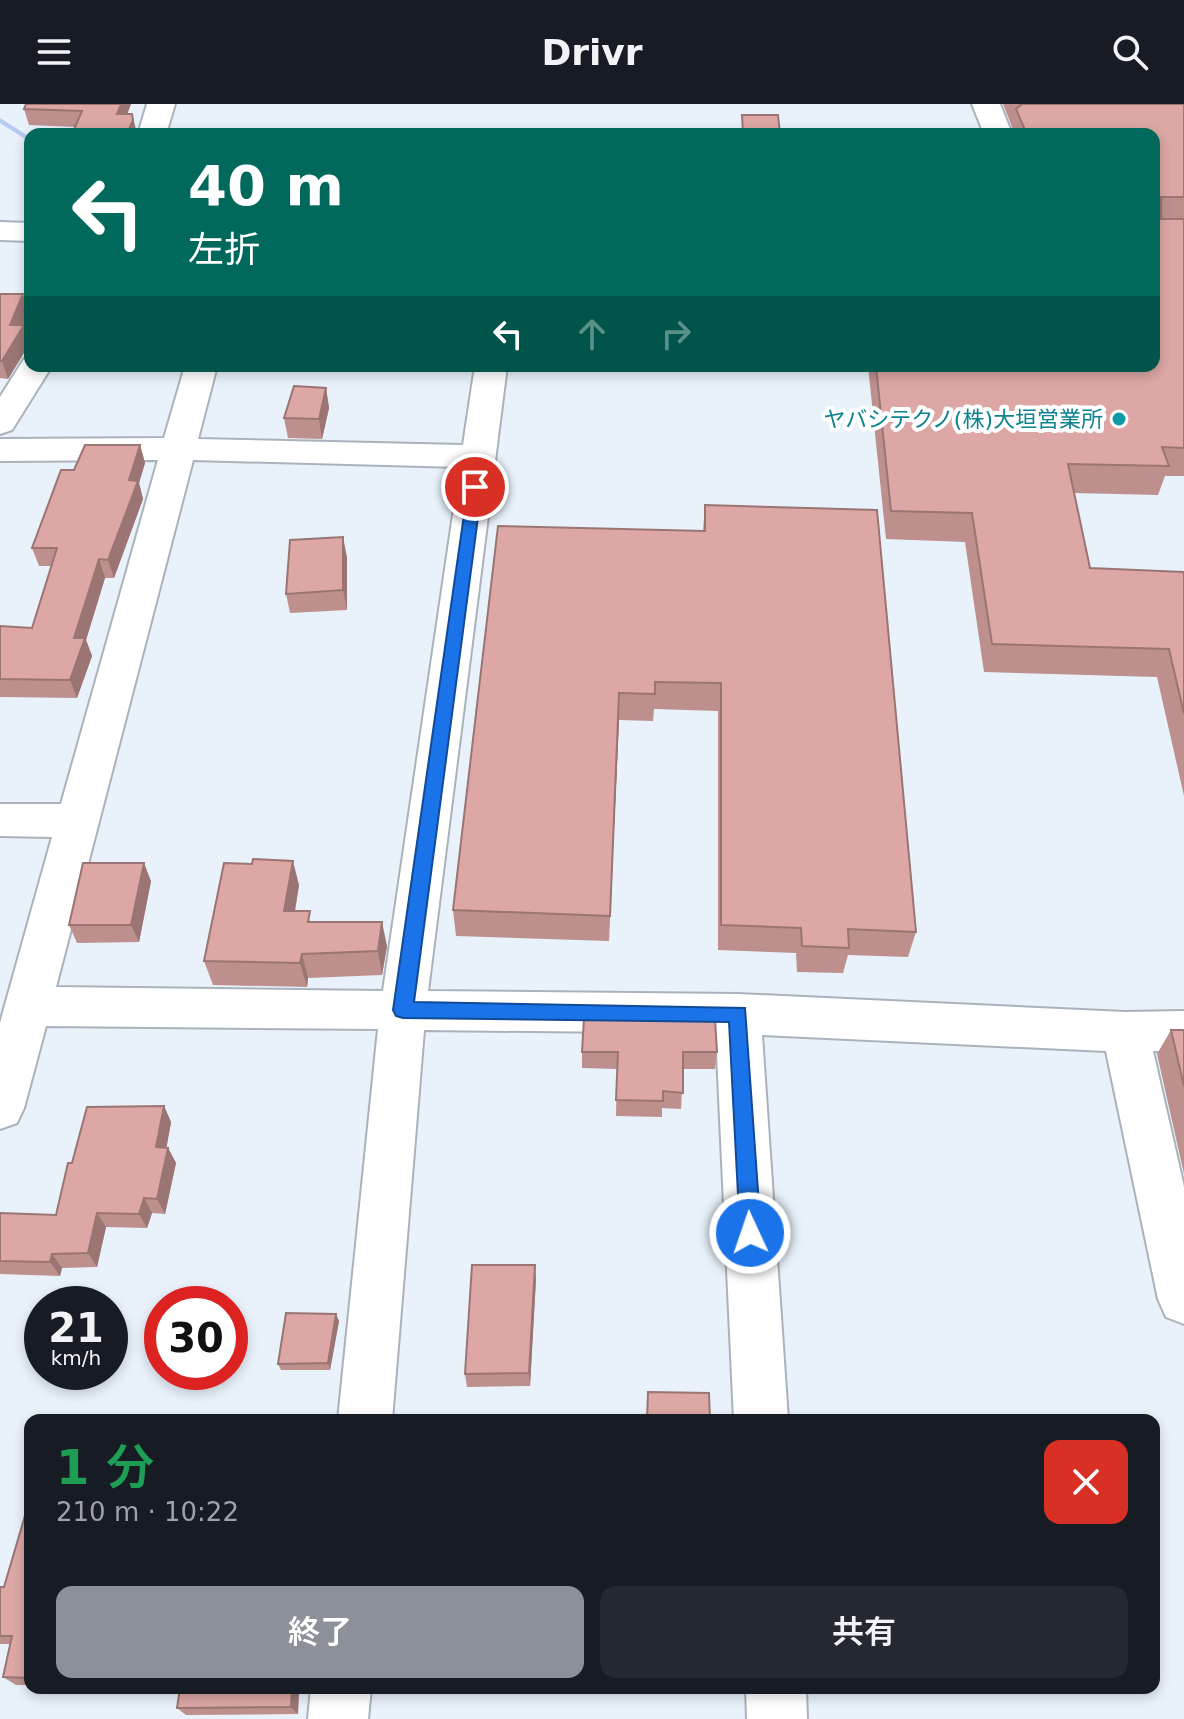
<!DOCTYPE html>
<html lang="ja">
<meta charset="utf-8">
<style>
:root{--surface:#171b24;--page:#242831;--text:#f1f3f6;--muted:#9ea1a6;--accent:#8c9099}
body{margin:0;font-family:"DejaVu Sans","Noto Sans JP",sans-serif;background:var(--page);color:var(--text);height:100vh;display:flex;flex-direction:column;font-size:30px;white-space:nowrap}
*{box-sizing:border-box;margin:0}
p{font-size:26px;color:var(--muted)}
.icon{flex:none;width:44px;height:44px;fill:none;stroke:currentColor;stroke-width:2;stroke-linecap:round;stroke-linejoin:round}
.map{position:relative;flex:1;overflow:hidden}
.side{position:absolute;left:24px;top:1310px;width:1136px;height:280px;display:flex;flex-direction:column;background:var(--surface);border-radius:16px;box-shadow:0 4px 12px #0003}
.side>*{flex:none}
.top-card{position:absolute;left:24px;top:24px;width:1136px;height:244px;border-radius:16px;box-shadow:0 4px 12px #0003;background:#00695c;color:#fff;overflow:hidden}
.speed{position:absolute;left:24px;top:1182px;display:flex;gap:16px;font-size:40px;font-weight:700;text-align:center}
.speed>*{display:grid;place-content:center;width:104px;height:104px;border-radius:50%;background:var(--surface);box-shadow:0 4px 12px #0003;line-height:1}
.speed small{font-size:20px;font-weight:400}
.speed .limit{border:12px solid #d22;background:#fff;color:#111}
.pin{position:absolute;display:grid;place-items:center;width:68px;height:68px;color:#fff;margin:-34px;border:4px solid #fff;border-radius:50%;box-shadow:0 2px 8px #0007}
.me{position:absolute;width:88px;margin:-44px;rotate:357deg;stroke-linejoin:round;filter:drop-shadow(0 0 6px #0008)}
.turn{display:flex;align-items:center;gap:28px;height:168px;padding:0 32px;font-size:36px}
.turn .icon{width:104px;height:104px;stroke-width:2.5}
.turn b{display:block;font-size:56px;line-height:68px}
.lanes{display:flex;align-items:center;height:76px;padding:0 32px;background:#0003;justify-content:center;gap:40px;direction:ltr}
.lanes .off{opacity:.35}
.round{display:grid;place-items:center;flex:none;width:84px;height:84px;border-radius:16px;background:var(--page)}
.summary{display:flex;align-items:center;justify-content:space-between;height:136px;padding:0 32px}
h1{font-size:48px;font-weight:600;line-height:60px;color:#1e9e55}
.primary-button{display:flex;gap:16px;margin-top:auto;padding:16px 32px}
.primary-button a{flex:1;height:92px;border-radius:16px;background:var(--accent);color:#fff;font-size:32px;font-weight:600;line-height:92px;text-align:center}
.primary-button a+a{background:var(--page);color:var(--text)}
header{display:flex;justify-content:space-between;align-items:center;height:104px;padding:0 32px;background:var(--surface);font-size:36px;font-weight:600}
.map>svg:first-child{display:block}
</style>
<header><svg class="icon" aria-label="menu" viewBox="0 0 24 24"><path d="M4 6h16M4 12h16M4 18h16"/></svg>Drivr<svg class="icon" aria-label="search" viewBox="0 0 24 24"><circle cx="10" cy="10" r="6"/><path d="M15 15l6 6"/></svg></header>
<div class="map">
<svg width="1184" height="1615" viewBox="0 0 1184 1615">
<rect width="100%" height="100%" fill="#e9f2fb"/>
<g fill="none" stroke-linecap="round" stroke-linejoin="round">
<path fill="#b4c9f3" fill-rule="evenodd" d="M0,14L30,33V38L0,19Z"/>
<g stroke="#aab3bc" stroke-width="4">
<path id="minor" d="M147,0H175L166,30H138Z
M972,0H1000L1012,30H984Z
M0,118L30,119V137L0,136Z
M30,254V262H52L12,326L0,330V293L24,255Z
M185,262H217L198,335L463,341L475,262H507L428,887L738,890L1125,908L1184,907V947H1153L1184,1083V1220L1166,1213L1158,1195L1106,947L762,931L788,1316H734L716,929L424,926L392,1316H338L378,925L46,922L24,1004L17,1019L0,1025V919L52,733L0,732V700H61L158,356L0,357V335L164,334ZM193,356L460,363L383,887L56,883Z
M311,1584H371L368,1615H308Z
M746,1584H806L807,1615H747Z"/>
</g>
<use href="#minor" fill="#fff" fill-rule="evenodd"/>
</g>
<path fill="#bd908d" d="M26,0H131L127,10H132L137,30H72L75,23L29,21L24,5Z
M1003,0H1184V372H1165L1158,391L1074,389L1090,464L1184,468V692L1157,573L984,568L965,438L886,435L868,262H1154V30H988L989,27L1011,26L1012,23Z
M0,190L29,208L23,221L30,239L8,275L0,274Z
M326,284L329,304L322,335L288,334L284,314Z
M140,341L145,359L139,379L143,395L114,474H105L86,536L92,552L77,594L0,593V522L32,524L51,462H39L32,444L74,366Z
M705,401L916,828L908,853L848,851L843,869L797,868L796,849L718,846V607L654,605L653,617L619,616L609,837L456,832L453,806L703,427Z
M347,453V506L290,509L286,490Z
M151,777L139,838L77,839L69,821Z
M299,781L295,807L312,818L387,842L382,871L308,874L307,883L213,881L204,857Z
M1171,926H1184V1070L1157,950Z
M582,948H717L715,965H683L681,1005L662,1004V1013L616,1012L617,965L582,964Z
M164,1002L171,1018L166,1044H168L176,1059L165,1110L152,1109L147,1124L106,1123L97,1163L62,1164L60,1172L0,1170V1109L56,1111L72,1059Z
M536,1175L530,1282L467,1283L465,1270Z
M339,1217L330,1266H281L278,1260Z
M30,1398V1581H16L3,1573L10,1540H0V1483H4Z
M299,1584L298,1610L186,1611L177,1604Z"/>
<path fill="#9a7573" d="M121,0H131L121,26L117,10Z
M132,10L137,30H127Z
M23,190L29,208L21,226L24,221L30,239L8,275L2,257L10,221Z
M326,284L329,304L322,335L319,315Z
M140,341L145,359L139,379L143,395L114,474L108,456L129,376Z
M343,433L347,453V506L343,486Z
M99,455L105,474L86,536L92,552L77,594L70,576L74,534Z
M619,589V616L609,837L610,812Z
M293,757L299,781L291,830L284,807Z
M144,759L151,777L139,838L131,821Z
M382,818L387,842L382,871L378,847Z
M302,850L308,874L307,883L300,859Z
M164,1002L171,1018L164,1058L156,1043Z
M168,1044L176,1059L165,1110L157,1095Z
M144,1094L152,1109L147,1124L139,1110Z
M97,1109L106,1123L97,1163L88,1149Z
M52,1150L62,1164L60,1172L50,1158Z
M535,1161L536,1175L530,1282L529,1269Z
M336,1210L339,1217L330,1266L328,1259Z
M292,1584H299L298,1610L291,1603Z"/>
<path fill="#dca7a4" stroke="#9a7573" stroke-width="2" d="M26,0H121L117,10H132L133,16L127,30H72L82,7L24,5Z
M1020,0H1184V93H1161V115H1184V344L1162,343L1169,362L1068,360L1090,464L1184,468V610L1169,545L992,540L972,409L891,407L876,262H1154V30H990L989,27L1025,26L1016,5L1021,1Z
M742,11H778L780,30H743Z
M0,190H23L10,221H24L2,257H0Z
M294,282L326,284L319,315L284,314Z
M85,341H140L129,376L138,377L108,456L99,455L74,534H85L70,576L0,575V522L32,524L57,444H32L61,366H74Z
M705,401L877,406L916,828L848,825L849,844L802,842L801,824L721,821V579L655,578V590L619,589L610,812L453,806L498,422L705,427Z
M343,433V486L286,490L290,436Z
M253,755L293,757L284,807H310L308,818H382L378,847L302,850L300,859L204,857L224,759L252,760Z
M83,759H144L131,821H69Z
M584,914L715,915L717,948H683V989L663,987V997L616,996L618,948H582Z
M1171,926H1184V982Z
M164,1002L156,1043L168,1044L157,1095L144,1094L139,1110L97,1109L88,1149L52,1150L50,1158L0,1157V1109L56,1111L68,1059H72L87,1003Z
M472,1161H535L529,1269L465,1270Z
M286,1209L336,1210L328,1259L278,1260Z
M648,1288L709,1289L710,1316H647Z
M29,1398L30,1574L3,1573L12,1532H0V1483H4Z
M180,1584H292L291,1603L177,1604Z"/>
<path fill="#1a73e8" stroke="#114b97" stroke-width="2" d="M475,378L482,383L414,898L745,904L761,1129L758,1136L750,1139L743,1136L740,1129L729,918L403,914L396,912L393,906L468,383Z"/>
<circle fill="#0f9aa8" stroke="#fff" stroke-width="3" cx="1119" cy="315" r="8"/>
<g text-anchor="middle" dominant-baseline="central" stroke-width="8" stroke-linejoin="round" paint-order="stroke">
<g font-size="22" fill="#0d838f" stroke="#fff" text-anchor="end">
<text x="1103" y="315">ヤバシテクノ(株)大垣営業所</text>
</g>
</g>
</svg>
<div class="speed"><div>21<small>km/h</small></div><div class="limit">30</div></div>
<div class="pin" style="left:475px;top:383px;background:#d93025"><svg class="icon" aria-label="arrive" viewBox="0 0 24 24"><path d="M6 21V4h12l-3 4 3 4H6"/></svg></div>
<svg class="me" style="left:750px;top:1129px" viewBox="-20 -20 40 40"><circle r="17" fill="#1a73e8" stroke="#fff" stroke-width="3"/><path d="M0-11L8 9 0 5-8 9z" fill="#fff"/></svg>
<div class="top-card">
<div class="turn"><svg class="icon" aria-label="left" viewBox="0 0 24 24"><path d="M17 20v-9H6M10 6l-5 5 5 5"/></svg><div><b>40 m</b>左折</div></div>
<div class="lanes"><svg class="icon" aria-label="left" viewBox="0 0 24 24"><path d="M17 20v-9H6M10 6l-5 5 5 5"/></svg><svg class="icon off" aria-label="ahead" viewBox="0 0 24 24"><path d="M12 20V5M6 11l6-6 6 6"/></svg><svg class="icon off" aria-label="right" viewBox="0 0 24 24"><path d="M7 20v-9h11M14 6l5 5-5 5"/></svg></div>
</div>
<section class="side">
<div class="summary"><div><h1>1 分</h1><p>210 m · 10:22</p></div><a class="round" style="background:#d93025;color:#fff"><svg class="icon" aria-label="close" viewBox="0 0 24 24"><path d="M6 6l12 12M18 6L6 18"/></svg></a></div>
<div class="primary-button"><a>終了</a><a>共有</a></div>
</section>
</div>
